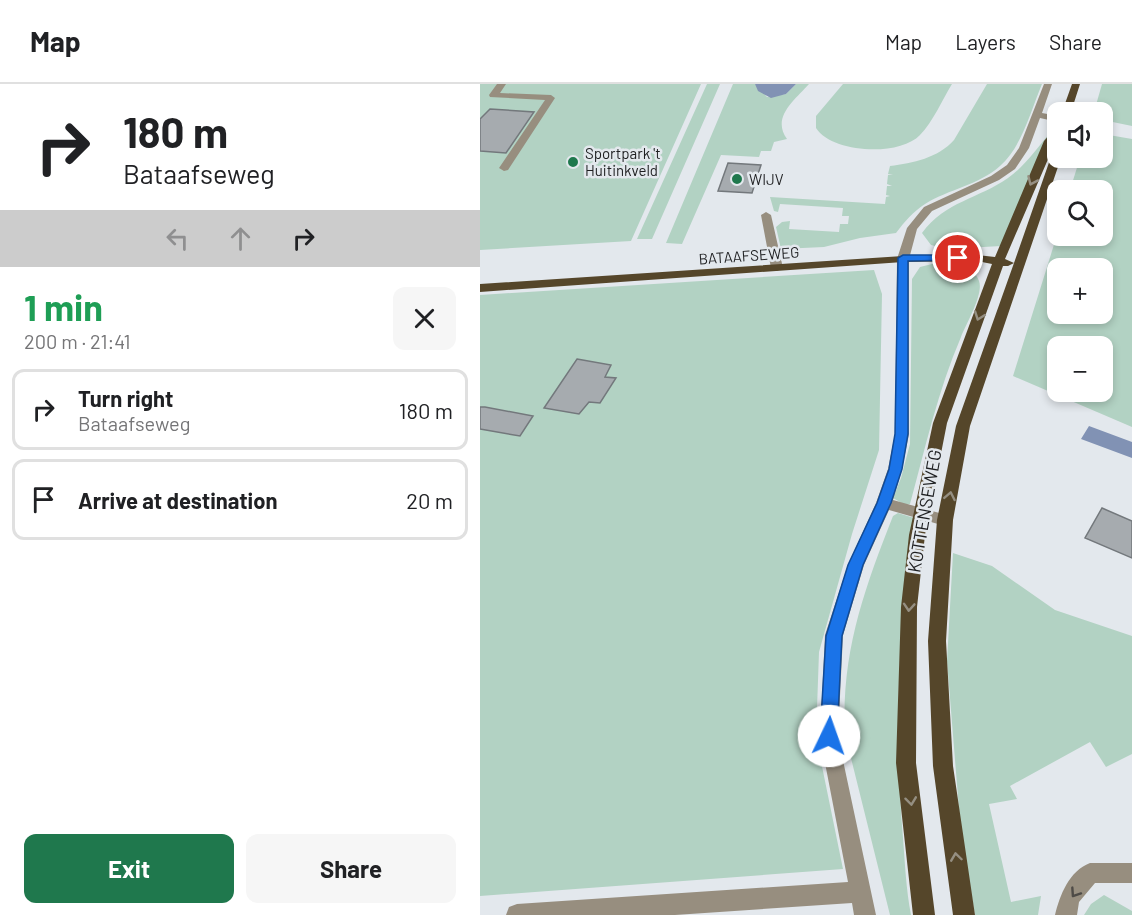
<!DOCTYPE html>
<meta charset="utf-8">
<style>
:root{--surface:#fff;--page:#f6f6f6;--text:#202124;--muted:#757577;--line:#e0e0e0;--accent:#1f784d}
body{margin:0;font-family:Barlow,sans-serif;background:var(--page);color:var(--text);height:100vh;display:flex;flex-direction:column;font-size:22px;white-space:nowrap}
*{box-sizing:border-box;margin:0}
p{font-size:20px;color:var(--muted)}
.icon{flex:none;width:33px;height:33px;fill:none;stroke:currentColor;stroke-width:2;stroke-linecap:round;stroke-linejoin:round}
.map{position:relative;flex:1;overflow:hidden}
.drawer{display:flex;flex-direction:column;background:var(--surface);width:480px}
.drawer>*{flex:none}
.hud{background:#fff;color:var(--text);overflow:hidden}
.fabs{position:absolute;left:567px;top:18px;display:grid;gap:12px}
.fabs a{display:grid;place-items:center;width:66px;height:66px;border-radius:12px;background:var(--surface);box-shadow:0 3px 9px #0003;font-size:30px}
.pin{position:absolute;display:grid;place-items:center;width:51px;height:51px;color:#fff;margin:-26px;border:3px solid #fff;border-radius:50%;box-shadow:0 2px 6px #0007}
.me{position:absolute;width:66px;margin:-33px;rotate:3deg;stroke-linejoin:round;filter:drop-shadow(0 0 4px #0008)}
.turn{display:flex;align-items:center;gap:21px;height:126px;padding:0 24px;font-size:27px}
.turn .icon{width:78px;height:78px;stroke-width:2.5}
.turn b{display:block;font-size:42px;line-height:51px}
.lanes{display:flex;align-items:center;height:57px;padding:0 24px;background:#0003;justify-content:center;gap:30px;direction:ltr}
.lanes .off{opacity:.35}
.round{display:grid;place-items:center;flex:none;width:63px;height:63px;border-radius:12px;background:var(--page)}
.headline{display:flex;align-items:center;justify-content:space-between;height:102px;padding:0 24px}
h1{font-size:36px;font-weight:700;line-height:45px;color:#1e9e55}
.primary-button{display:flex;gap:12px;margin-top:auto;padding:12px 24px}
.primary-button a{flex:1;height:69px;border-radius:12px;background:var(--accent);color:#fff;font-size:24px;font-weight:700;line-height:69px;text-align:center}
.primary-button a+a{background:var(--page);color:var(--text)}
ul{padding:0;list-style:none}
li{display:flex;align-items:center;gap:18px;height:81px;margin:0 12px 9px;padding:0 12px;border:3px solid var(--line);border-radius:12px}
li div{flex:1}
li b{display:block;font-size:22px}
li em{font-style:normal}
header{display:flex;align-items:center;gap:36px;box-sizing:border-box;height:84px;padding:0 30px;background:var(--surface);border-bottom:2px solid var(--line)}
header strong{font-size:28px}
nav{display:flex;gap:33px;margin-inline-start:auto;font-size:21px}
main{display:flex;flex:1;min-height:0}
.map>svg:first-child{display:block}
</style>
<header>
<strong>Map</strong>
<nav><a>Map</a><a>Layers</a><a>Share</a></nav>
</header>
<main>
<section class="drawer">
<div class="hud">
<div class="turn"><svg class="icon" aria-label="right" viewBox="0 0 24 24"><path d="M7 20v-9h11M14 6l5 5-5 5"/></svg><div><b>180 m</b>Bataafseweg</div></div>
<div class="lanes"><svg class="icon off" aria-label="left" viewBox="0 0 24 24"><path d="M17 20v-9H6M10 6l-5 5 5 5"/></svg><svg class="icon off" aria-label="ahead" viewBox="0 0 24 24"><path d="M12 20V5M6 11l6-6 6 6"/></svg><svg class="icon" aria-label="right" viewBox="0 0 24 24"><path d="M7 20v-9h11M14 6l5 5-5 5"/></svg></div>
</div>
<div class="headline"><div><h1>1 min</h1><p>200 m · 21:41</p></div><a class="round"><svg class="icon" aria-label="close" viewBox="0 0 24 24"><path d="M6 6l12 12M18 6L6 18"/></svg></a></div>
<ul>
<li><svg class="icon" aria-label="right" viewBox="0 0 24 24"><path d="M7 20v-9h11M14 6l5 5-5 5"/></svg><div><b>Turn right</b><p>Bataafseweg</p></div><em>180 m</em></li>
<li><svg class="icon" aria-label="arrive" viewBox="0 0 24 24"><path d="M6 21V4h12l-3 4 3 4H6"/></svg><div><b>Arrive at destination</b></div><em>20 m</em></li>
</ul>
<div class="primary-button"><a>Exit</a><a>Share</a></div>
</section>
<div class="map">
<svg width="652" height="831" viewBox="0 0 652 831">
<rect width="100%" height="100%" fill="#e3e8ed"/>
<path fill="#b2d2c3" fill-rule="evenodd" d="M0,0H221L151,157L0,166Z
M227,0H240L172,155H157Z
M253,0H275L287,13L306,10L316,0H329C315,16 291,33 307,55L294,58L291,67H281L279,73L241,71L202,160L186,159Z
M363,0H472C462,16 453,38 440,51C419,73 352,69 336,44V32Z
M507,0H562C551,26 542,63 520,82C499,101 469,105 445,120C433,128 425,137 416,149L380,154L344,163L301,165L296,143L302,138L310,137L309,145L359,148L360,140H368L369,132H362L363,124L300,120L298,128L294,127L290,113L405,120L406,113L410,112L406,111L407,102H412L407,100L408,91H413L408,90L410,82C433,79 458,74 474,56Z
M622,0H652V42L623,36L622,28H614Z
M570,49L521,162L468,165L451,161L442,149C466,117 498,115 528,94C545,82 557,64 570,49Z
M623,50L652,55V343L533,292L577,151L622,152V106H590L600,74H622ZM622,184V230H578V184ZM578,262H622V308H578Z
M460,178C473,180 494,181 499,197C504,210 486,240 481,253C458,306 445,365 430,420L425,421L413,414L421,394L430,360L432,195L440,183Z
M394,186L402,210L399,366L372,450L339,568L336,653L363,785L0,812V211Z
M418,429L434,434C418,540 414,646 423,754C425,779 426,805 431,831H410L365,650C361,569 384,506 413,432Z
M473,469L512,482L575,526L652,552V670L626,683L610,658L530,702L537,715L509,720L531,818L561,812L558,831H495L481,750L467,577Z
M624,811L652,827V831H604L611,820Z"/>
<path fill="#8192b4" d="M275,0H316L306,10L291,14L278,7Z
M609,342L652,358V374L601,355Z"/>
<path fill="#a6abaf" stroke="#73787c" stroke-width="1.5" d="M10,25L54,28L26,69L0,67V35Z
M248,79L281,81L272,109L238,107Z
M97,275L131,281L125,293L136,294L120,319L109,318L99,330L64,324Z
M0,323H5L53,332L40,352L0,345Z
M622,424L652,437V474L605,454Z"/>
<g fill="none" stroke-linecap="round" stroke-linejoin="round">
<path fill="#978e7f" fill-rule="evenodd" d="M17,0H26L20,9L71,11L75,14L28,86L24,87L19,84L65,16L10,13L9,11Z
M564,0H572L562,29L578,32V38L560,34L549,64L535,85L519,96L452,127L437,145L429,175V350L422,385L413,416L470,432L473,436L470,440L465,442L409,426L384,481L363,551L358,653L396,831H374L372,819L195,831H26L29,823L37,820L368,798L340,653L345,551L368,481L396,419L408,385L415,350L417,175L427,144L444,123L511,92L527,81L539,64Z
M286,128L291,131L303,184L297,187L291,184L281,131Z
M610,779H652V799H615L599,818L597,831H575C580,811 589,787 610,779Z"/>
<path fill="#55462a" fill-rule="evenodd" d="M592,0H600L591,28H582Z
M578,41V52L525,175L534,179L573,67L578,64V74H581L490,342L473,436L466,557L473,682L495,831H473L453,682L448,557L457,436L476,342L534,179L528,182H523L467,339L445,451L437,523L436,679L455,831H433L416,679L421,523L429,451L453,339L512,180L497,177L423,178L0,208V200L423,172L497,171L515,173L564,57Z"/>
</g>
<defs><path id="oneway-chevron" d="M-2-3.5L2.5 0L-2 3.5" fill="none" stroke-width="1.6" stroke-linecap="round" stroke-linejoin="round" transform="scale(1.5)"/></defs>
<g stroke="#958f82">
<use href="#oneway-chevron" transform="translate(552 97) rotate(114)"/>
<use href="#oneway-chevron" transform="translate(499 232) rotate(110)"/>
<use href="#oneway-chevron" transform="translate(470 412) rotate(-79)"/>
<use href="#oneway-chevron" transform="translate(429 523) rotate(94)"/>
<use href="#oneway-chevron" transform="translate(431 717) rotate(83)"/>
<use href="#oneway-chevron" transform="translate(476 773) rotate(-98)"/>
</g>
<use stroke="#4e4b47" href="#oneway-chevron" transform="translate(595 809) rotate(124)"/>
<path fill="#1a73e8" stroke="#114b97" stroke-width="1.5" d="M478,171L482,172V176L428,177V350L422,385L411,419L383,481L362,552L357,652L355,658L349,660L343,658L340,652L346,552L368,481L397,419L409,385L415,350L418,174L423,171Z"/>
<g fill="#1f784d" stroke="#e3e8ed" stroke-width="2">
<circle cx="93" cy="78" r="6"/>
<circle cx="257" cy="95" r="6"/>
</g>
<g text-anchor="middle" dominant-baseline="central" stroke-width="5" stroke-linejoin="round" paint-order="stroke">
<g font-size="15" fill="#1e1f21" stroke="#e3e8ed" text-anchor="start">
<text x="105" y="69">Sportpark 't<tspan x="105" dy="17">Huitinkveld</tspan></text>
<text x="269" y="95">WIJV</text>
</g>
<g font-size="15" fill="#1e1f21" stroke="#e3e8ed">
<text transform="translate(269 171) rotate(-4)">BATAAFSEWEG</text>
</g>
<g font-size="18" fill="#1e1f21" stroke="#e3e8ed">
<text transform="translate(444 427) rotate(-80)">KOTTENSEWEG</text>
</g>
</g>
</svg>
<div class="fabs">
<a><svg class="icon" aria-label="sound" viewBox="0 0 24 24"><path d="M4 9h4l5-4v14l-5-4H4zM17 9q2 3 0 6"/></svg></a>
<a><svg class="icon" aria-label="search" viewBox="0 0 24 24"><circle cx="10" cy="10" r="6"/><path d="M15 15l6 6"/></svg></a>
<a>+</a>
<a>−</a>
</div>
<div class="pin" style="left:478px;top:174px;background:#d93025"><svg class="icon" aria-label="arrive" viewBox="0 0 24 24"><path d="M6 21V4h12l-3 4 3 4H6"/></svg></div>
<svg class="me" style="left:349px;top:652px" viewBox="-20 -20 40 40"><circle r="19" fill="#fff"/><path d="M0-13L10 11 0 6-10 11z" fill="#1a73e8"/></svg>
</div>
</main>
